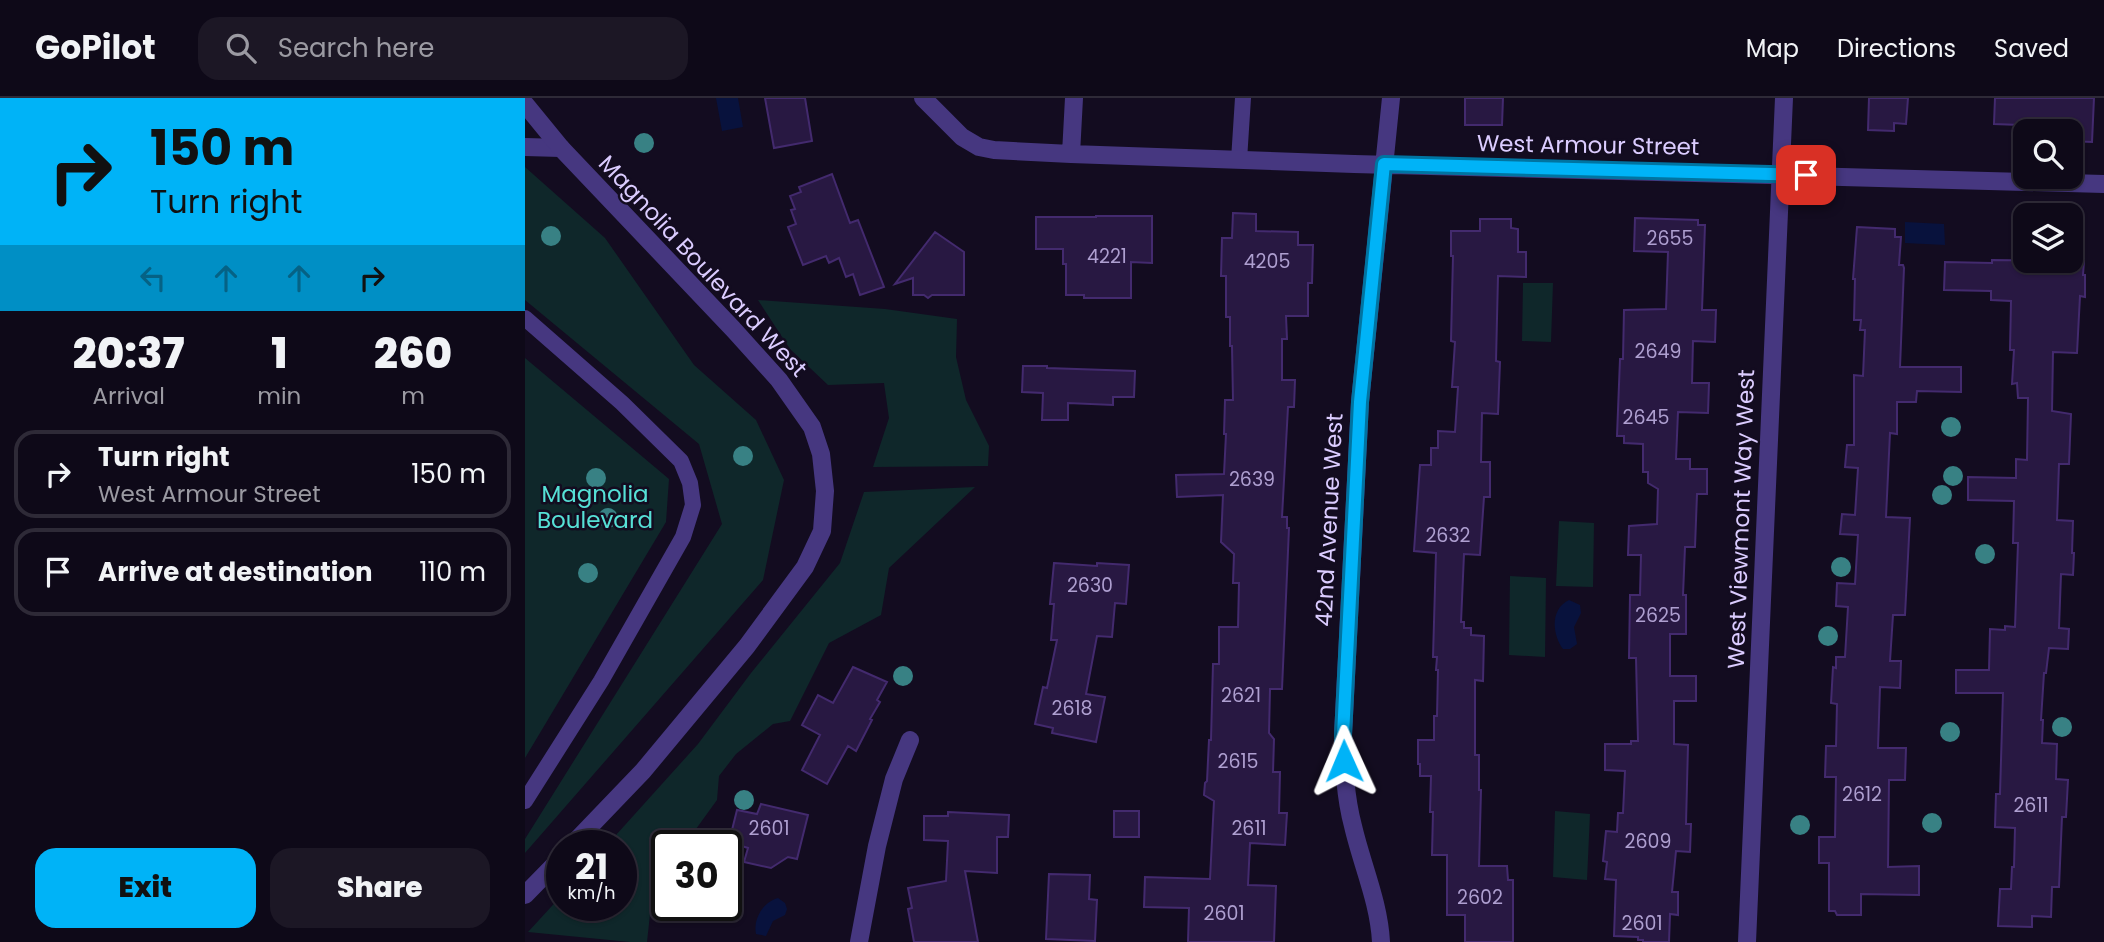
<!DOCTYPE html>
<style>
:root{--surface:#0e0918;--page:#1c1725;--text:#f1f3f6;--muted:#9b9aa2;--line:#2e2a37;--accent:#00b3f7}
body{margin:0;font-family:Poppins,sans-serif;background:var(--page);color:var(--text);height:100vh;display:flex;flex-direction:column;font-size:26px;white-space:nowrap}
*{box-sizing:border-box;margin:0}
p{font-size:23px;color:var(--muted)}
.icon{flex:none;width:38px;height:38px;fill:none;stroke:currentColor;stroke-width:2;stroke-linecap:round;stroke-linejoin:round}
.map{position:relative;flex:1;overflow:hidden}
.drawer{display:flex;flex-direction:column;background:var(--surface);width:525px}
.drawer>*{flex:none}
.top-card{background:#00b3f7;color:#111;overflow:hidden}
.tools{position:absolute;left:1488px;top:21px;display:grid;gap:14px}
.tools a{display:grid;place-items:center;width:70px;height:70px;border-radius:14px;background:var(--surface);box-shadow:0 2px 5px #0004,0 0 0 2px var(--line);font-size:35px}
.speed{position:absolute;left:21px;top:732px;display:flex;gap:14px;font-size:35px;font-weight:700;text-align:center}
.speed>*{display:grid;place-content:center;width:91px;height:91px;border-radius:50%;background:var(--surface);box-shadow:0 2px 5px #0004,0 0 0 2px var(--line);line-height:1}
.speed small{font-size:18px;font-weight:400}
.speed .limit{border:4px solid #111;border-radius:10px;background:#fff;color:#111}
.pin{position:absolute;display:grid;place-items:center;width:60px;height:60px;color:#fff;margin:-30px;border-radius:14px;box-shadow:0 4px 10px #0006}
.me{position:absolute;width:77px;margin:-38px;rotate:359deg;stroke-linejoin:round;filter:drop-shadow(0 0 5px #0008)}
.turn{display:flex;align-items:center;gap:24px;height:147px;padding:0 35px;font-size:32px}
.turn .icon{width:91px;height:91px;stroke-width:2.5}
.turn b{display:block;font-size:49px;line-height:60px}
.lanes{display:flex;align-items:center;height:66px;padding:0 35px;background:#0003;justify-content:center;gap:35px;direction:ltr}
.lanes .off{opacity:.35}
.eta{display:flex;justify-content:space-evenly;align-items:center;height:119px;text-align:center}
.eta b{font-size:42px;font-weight:800;line-height:49px}
.action{display:flex;gap:14px;margin-top:auto;padding:14px 35px}
.action a{flex:1;height:80px;border-radius:21px;background:var(--accent);color:#111;font-size:28px;font-weight:800;line-height:80px;text-align:center}
.action a+a{background:var(--page);color:var(--text)}
ul{padding:0;list-style:none}
li{display:flex;align-items:center;gap:21px;height:88px;margin:0 14px 10px;padding:0 21px;border:4px solid var(--line);border-radius:21px}
li div{flex:1}
li b{display:block;font-size:26px}
li em{font-style:normal}
header{display:flex;align-items:center;gap:42px;box-sizing:border-box;height:98px;padding:0 35px;background:var(--surface);border-bottom:2px solid var(--line)}
header strong{font-size:33px}
nav{display:flex;gap:38px;margin-inline-start:auto;font-size:24px}
.search{width:490px;height:63px;background:var(--page);display:flex;align-items:center;gap:18px;box-sizing:border-box;padding:0 24px;border-radius:21px;color:var(--muted);font-size:26px}
main{display:flex;flex:1;min-height:0}
.map>svg:first-child{display:block}
</style>
<header>
<strong>GoPilot</strong>
<div class="search"><svg class="icon" aria-label="search" viewBox="0 0 24 24"><circle cx="10" cy="10" r="6"/><path d="M15 15l6 6"/></svg>Search here</div>
<nav><a>Map</a><a>Directions</a><a>Saved</a></nav>
</header>
<main>
<section class="drawer">
<div class="top-card">
<div class="turn"><svg class="icon" aria-label="right" viewBox="0 0 24 24"><path d="M7 20v-9h11M14 6l5 5-5 5"/></svg><div><b>150 m</b>Turn right</div></div>
<div class="lanes"><svg class="icon off" aria-label="left" viewBox="0 0 24 24"><path d="M17 20v-9H6M10 6l-5 5 5 5"/></svg><svg class="icon off" aria-label="ahead" viewBox="0 0 24 24"><path d="M12 20V5M6 11l6-6 6 6"/></svg><svg class="icon off" aria-label="ahead" viewBox="0 0 24 24"><path d="M12 20V5M6 11l6-6 6 6"/></svg><svg class="icon" aria-label="right" viewBox="0 0 24 24"><path d="M7 20v-9h11M14 6l5 5-5 5"/></svg></div>
</div>
<div class="eta">
<div><b>20:37</b><p>Arrival</p></div>
<div><b>1</b><p>min</p></div>
<div><b>260</b><p>m</p></div>
</div>
<ul>
<li><svg class="icon" aria-label="right" viewBox="0 0 24 24"><path d="M7 20v-9h11M14 6l5 5-5 5"/></svg><div><b>Turn right</b><p>West Armour Street</p></div><em>150 m</em></li>
<li><svg class="icon" aria-label="arrive" viewBox="0 0 24 24"><path d="M6 21V4h12l-3 4 3 4H6"/></svg><div><b>Arrive at destination</b></div><em>110 m</em></li>
</ul>
<div class="action"><a>Exit</a><a>Share</a></div>
</section>
<div class="map">
<svg width="1579" height="844" viewBox="0 0 1579 844">
<rect width="100%" height="100%" fill="#130c20"/>
<path fill="#0f272a" d="M0,69L80,140L169,267L231,322L259,382L238,482L0,755V741L197,426L174,346L0,202Z
M998,185H1028L1026,244L997,243Z
M233,202L360,211L432,221L431,259L441,302L464,348L463,368L348,369L364,320L359,285L303,287L265,251Z
M0,260L144,381L141,424L0,660Z
M450,389L364,470L356,517L304,545L265,623L248,626L211,656L194,678L192,702L171,731L177,747H142V790L127,798L122,844H105L3,834L37,797V807H96V747H82L173,646L226,575L315,465L339,394Z
M1034,423L1069,425L1068,489L1031,488Z
M985,478L1021,480L1020,559L984,557Z
M1030,713L1065,716L1062,782L1028,779Z"/>
<path fill="#08123d" d="M191,0H213L218,29L197,33Z
M1380,124L1419,126L1420,147L1380,145Z
M1044,502L1055,507L1056,515L1049,529L1052,546L1045,551H1038C1027,536 1025,511 1044,502Z
M253,800L260,805L262,811L260,817L248,823L241,838L231,836C228,821 238,804 253,800Z"/>
<path fill="#281842" stroke="#432a6e" stroke-width="2" d="M240,0H280L287,43L249,50Z
M940,0H978L977,27H940Z
M1344,0H1383L1381,26L1369,25V33L1343,32Z
M1470,0H1569L1567,44L1545,43L1544,32L1522,31L1523,28L1469,26Z
M307,76L325,125L333,122L359,189L335,197L328,176L321,179L314,160L304,165L301,158L278,167L263,129L271,126L266,112L270,111L265,98L276,94L274,89Z
M708,115L731,116V133L773,134V147H788L787,185H783V218H761L762,241H757V282H770L769,309H763L757,419H762V430H764L757,591H745L744,635L749,641L748,674H755L754,715H762L760,747L725,745L723,787L751,788L749,844H663L664,810L619,809L620,779L685,781L689,703L679,697L680,685L682,683L684,642H686L688,566H694V529H713L714,485H708L709,456L696,444L698,397L652,399L651,377L699,376L701,336H699L700,302H708L707,248H705V219H701V178H696L697,140H707Z
M571,118H627V165L606,164V200H559V197H541V166H538V151H511V119H571Z
M1110,120L1173,122V127H1180L1177,212H1191L1190,244L1168,243L1167,285H1184L1183,315L1153,314L1151,361H1165V371H1182V396H1172L1170,449H1160L1158,497H1161V536H1145V578H1171V603H1149V646L1163,647L1161,726H1166L1165,754L1151,753L1147,794H1153V817L1145,816L1144,844H1118V842H1113V839L1089,838L1091,782L1080,781L1082,764L1078,763L1081,733L1092,734L1093,715H1098L1100,673L1080,672V646H1106V643H1113L1111,560H1104L1105,497H1115L1116,457H1103L1104,428L1132,426L1133,391L1123,385V374H1118V346L1099,345V338H1092L1095,261H1098L1099,212L1141,211L1143,154L1109,153Z
M955,121H986V130L993,131V154H1001V179L973,178L971,263L975,264L973,316L957,315L956,364H965V399H959L955,457L939,456L936,524H939V530H946V537L959,538L958,583L950,582V657H954V692H956L954,768H982L983,782H988V844H940V817H922V757H907L908,714H905L906,678H895V666H893V642H909V618H912L913,572H911L912,559H908L911,455L889,453L895,367H906V350H913V333L930,334L933,289H927L930,244L926,243L928,158H926V133H955Z
M1332,129L1370,131V139H1376L1374,167H1378L1379,170L1375,269H1436V294L1392,293L1391,304H1372V336L1365,335L1361,419L1385,420L1380,517H1368L1365,563H1376L1375,590L1355,589L1353,650H1381L1380,682H1364L1363,769L1394,768V797L1336,796V817H1312L1310,813H1304V765H1294V739H1310L1311,679H1300L1301,648H1311L1312,606L1306,605L1308,569L1311,570V559H1320L1323,509L1311,508L1312,485L1330,486L1333,437L1315,436L1317,416L1330,417L1333,370L1320,369L1322,347H1329V277L1338,278L1340,232H1335L1336,222H1329L1330,181H1328Z
M410,134L439,154V197H407L403,200L399,197H388V180L370,186Z
M1467,162L1559,163L1558,177H1560V199L1555,198L1552,255L1528,254L1527,313L1546,316L1544,366H1534L1532,422L1548,423L1547,455H1549L1548,477L1536,476L1534,530L1544,531L1543,551L1524,550L1521,575H1519L1516,622H1518L1517,645L1532,646L1531,681L1543,682L1541,719H1537L1534,789H1527L1526,819L1507,818V829L1473,828L1475,791H1486L1487,769H1489L1490,730L1470,729L1471,696H1475L1478,595H1431V572H1464L1465,531L1480,532V528L1490,529L1493,445H1488L1489,403L1443,402V379L1491,380V361L1502,362L1503,300H1493L1492,285L1487,286L1489,252H1485L1486,203L1466,202V193L1419,192L1420,164L1467,165Z
M498,268H522V270L610,273L609,299H588V307L543,305V322H517L518,295L497,294Z
M529,465L572,468V465L604,467L601,506L590,505L587,539L572,538L561,596L580,599L571,644L527,635L528,630L510,626L518,589L522,590L532,542H526L529,506H525Z
M328,569L362,584L352,602L355,604L345,621L347,622L331,653L323,648L302,686L277,672L295,637L277,627L293,597L308,605Z
M236,706L283,717L272,761L263,759L246,770L219,764L223,750L204,744L212,712L232,716Z
M589,713H614V739H589Z
M423,714L484,717L483,739H472V775L440,773L453,844H389L383,811L387,810L383,790L421,783L423,743L399,742V718H423Z
M524,776L565,777L564,801L572,802L570,843L521,841Z"/>
<g fill="none" stroke-linecap="round" stroke-linejoin="round">
<path stroke="#463780" stroke-width="16" d="M714,62L718,0
M0,220L97,305L156,363L165,385L168,407L158,439L76,583L0,703"/>
<path stroke="#463780" stroke-width="18" d="M398,0L437,39L454,49L469,52L546,56L829,66L1579,86
M0,49L36,50
M546,56L549,0
M334,844L352,748L369,681L385,642
M856,844C854,804 837,767 828,728C820,698 819,668 818,637L835,304L866,0"/>
<path stroke="#463780" stroke-width="18" d="M0,6L36,50L208,231L254,282L287,329L296,356L300,393L297,433L280,469L222,548L118,673L47,747
M0,797L37,759
M1222,844L1259,0"/>
</g>
<g fill="#388184">
<circle cx="119" cy="45" r="10"/>
<circle cx="26" cy="138" r="10"/>
<circle cx="1426" cy="329" r="10"/>
<circle cx="218" cy="358" r="10"/>
<circle cx="1428" cy="378" r="10"/>
<circle cx="71" cy="380" r="10"/>
<circle cx="1417" cy="397" r="10"/>
<circle cx="83" cy="420" r="10"/>
<circle cx="1460" cy="456" r="10"/>
<circle cx="1316" cy="469" r="10"/>
<circle cx="63" cy="475" r="10"/>
<circle cx="1303" cy="538" r="10"/>
<circle cx="378" cy="578" r="10"/>
<circle cx="1537" cy="629" r="10"/>
<circle cx="1425" cy="634" r="10"/>
<circle cx="219" cy="702" r="10"/>
<circle cx="1407" cy="725" r="10"/>
<circle cx="1275" cy="727" r="10"/>
</g>
<g fill="none" stroke-linecap="round" stroke-linejoin="round">
<g stroke="#0074a1" stroke-width="18">
<path id="route" d="M819,663L818,637L835,304L859,66L1281,77"/>
</g>
<use href="#route" stroke="#00b3f7" stroke-width="12"/>
</g>
<g text-anchor="middle" dominant-baseline="central" stroke-width="5" stroke-linejoin="round" paint-order="stroke">
<g font-size="19" fill="#ae9fd0">
<text x="1145" y="140">2655</text>
<text x="582" y="158">4221</text>
<text x="742" y="163">4205</text>
<text x="1133" y="253">2649</text>
<text x="1121" y="319">2645</text>
<text x="727" y="381">2639</text>
<text x="923" y="437">2632</text>
<text x="565" y="487">2630</text>
<text x="1133" y="517">2625</text>
<text x="716" y="597">2621</text>
<text x="547" y="610">2618</text>
<text x="713" y="663">2615</text>
<text x="1337" y="696">2612</text>
<text x="1506" y="707">2611</text>
<text x="244" y="730">2601</text>
<text x="724" y="730">2611</text>
<text x="1123" y="743">2609</text>
<text x="955" y="799">2602</text>
<text x="699" y="815">2601</text>
<text x="1117" y="825">2601</text>
</g>
<g font-size="23" fill="#dbccff" stroke="#130c20">
<text transform="translate(1063 47) rotate(1)">West Armour Street</text>
<text transform="translate(178 168) rotate(47)">Magnolia Boulevard West</text>
<text transform="translate(1216 421) rotate(-88)">West Viewmont Way West</text>
<text transform="translate(804 422) rotate(-87)">42nd Avenue West</text>
</g>
<g font-size="23" fill="#56e0d6" stroke="#130c20">
<text x="70" y="396">Magnolia<tspan x="70" dy="26">Boulevard</tspan></text>
</g>
</g>
</svg>
<div class="tools">
<a><svg class="icon" aria-label="search" viewBox="0 0 24 24"><circle cx="10" cy="10" r="6"/><path d="M15 15l6 6"/></svg></a>
<a><svg class="icon" aria-label="layers" viewBox="0 0 24 24"><path d="M12 4l9 5-9 5-9-5zM3 14l9 5 9-5"/></svg></a>
</div>
<div class="speed"><div>21<small>km/h</small></div><div class="limit">30</div></div>
<div class="pin" style="left:1281px;top:77px;background:#d93025"><svg class="icon" aria-label="arrive" viewBox="0 0 24 24"><path d="M6 21V4h12l-3 4 3 4H6"/></svg></div>
<svg class="me" style="left:819px;top:663px" viewBox="-20 -20 40 40"><path d="M0-17L14 15 0 8-14 15z" fill="#00b3f7" stroke="#fff" stroke-width="4"/></svg>
</div>
</main>
